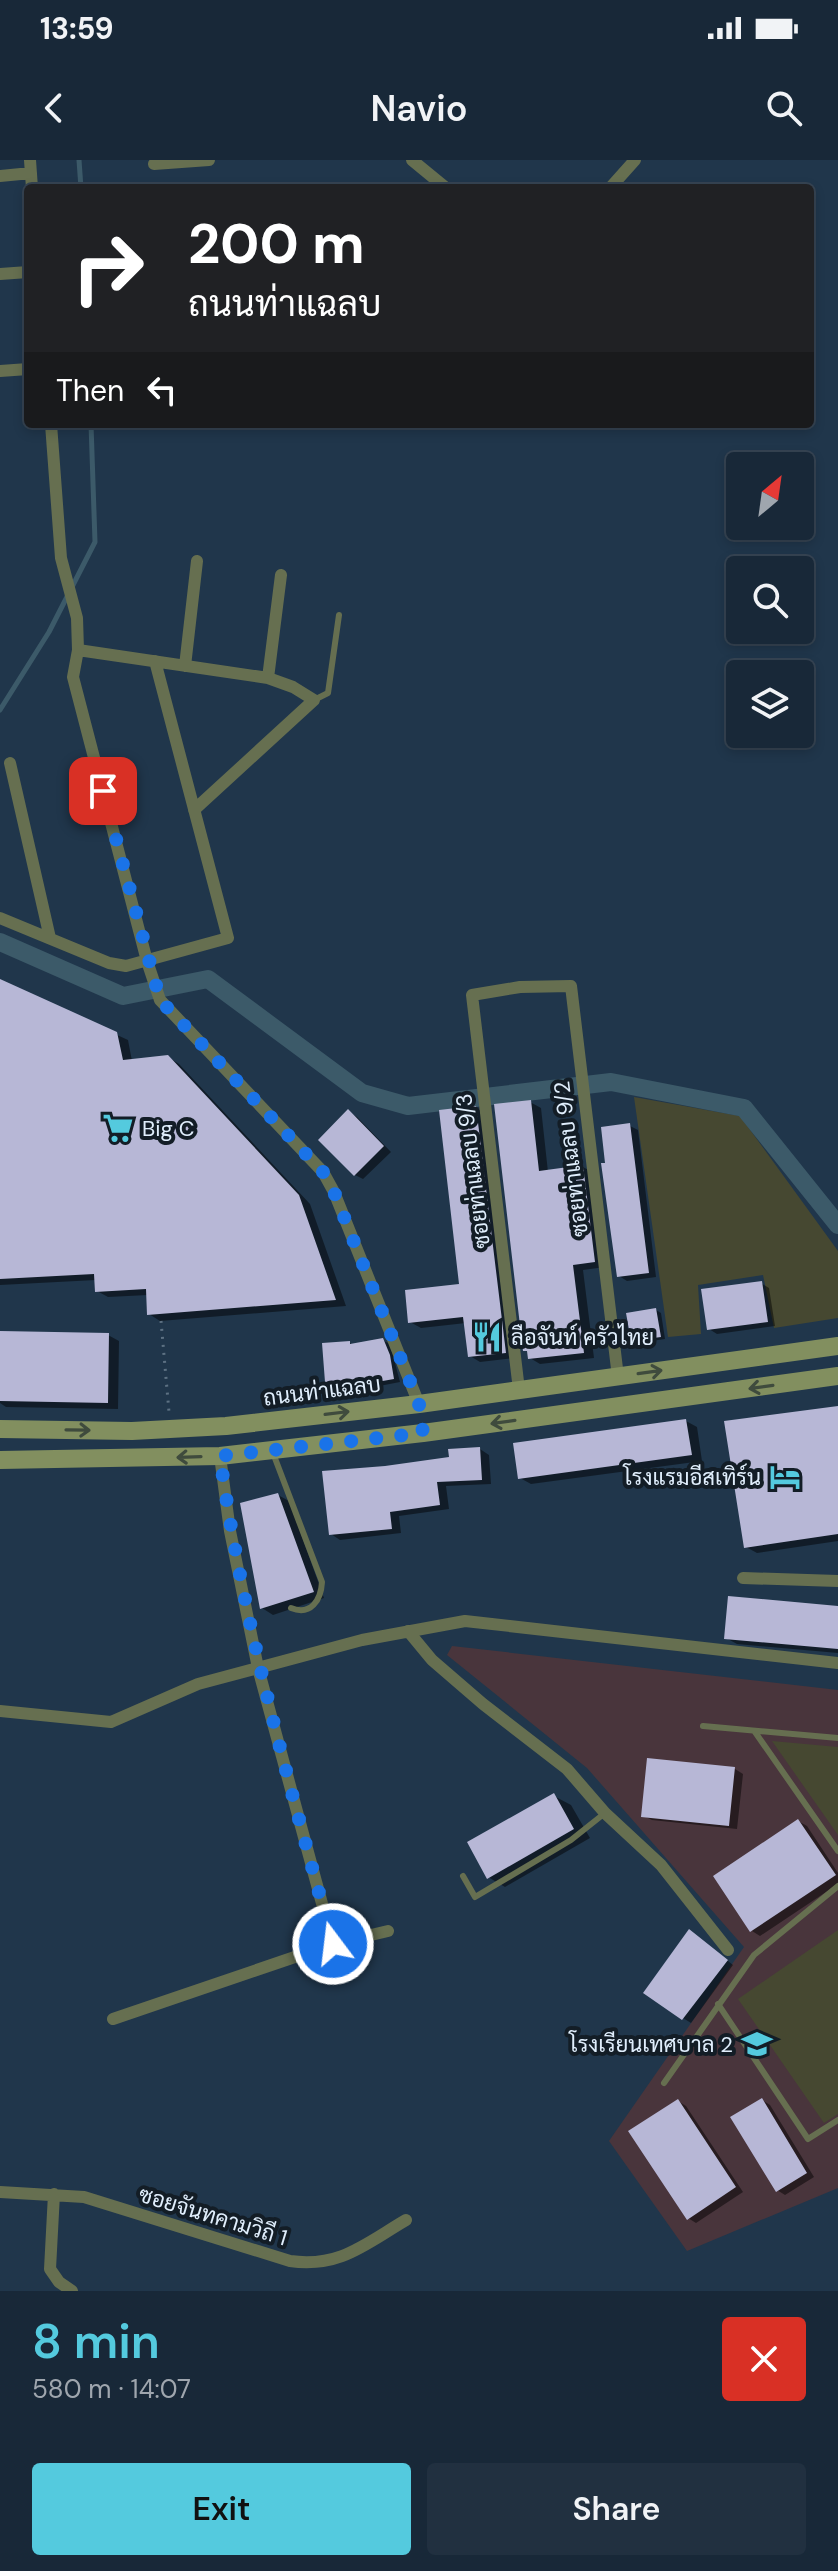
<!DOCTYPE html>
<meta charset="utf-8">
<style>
:root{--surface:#182838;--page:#213040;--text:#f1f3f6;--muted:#9fa6ae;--line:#364453;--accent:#54cade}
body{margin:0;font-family:"DM Sans",Sarabun,sans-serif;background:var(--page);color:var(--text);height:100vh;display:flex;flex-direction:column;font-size:30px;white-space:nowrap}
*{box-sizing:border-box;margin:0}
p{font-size:26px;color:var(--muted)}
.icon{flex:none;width:44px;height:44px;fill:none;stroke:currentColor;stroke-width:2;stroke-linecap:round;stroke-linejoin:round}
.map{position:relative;height:2131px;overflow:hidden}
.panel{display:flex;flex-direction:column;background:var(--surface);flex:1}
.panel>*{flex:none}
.banner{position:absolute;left:24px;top:24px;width:790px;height:244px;border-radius:8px;box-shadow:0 4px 12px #0003,0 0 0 2px var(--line);background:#202124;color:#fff;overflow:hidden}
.needle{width:52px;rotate:29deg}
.fabs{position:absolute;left:726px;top:292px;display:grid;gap:16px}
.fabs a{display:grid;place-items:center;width:88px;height:88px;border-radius:8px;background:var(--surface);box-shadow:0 4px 12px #0003,0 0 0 2px var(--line);font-size:40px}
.pin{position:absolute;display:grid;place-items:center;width:68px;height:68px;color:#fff;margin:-34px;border-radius:16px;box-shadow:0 4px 12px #0006}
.me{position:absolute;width:88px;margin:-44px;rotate:345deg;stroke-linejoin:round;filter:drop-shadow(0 0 6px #0008)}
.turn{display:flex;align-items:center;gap:28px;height:168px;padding:0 32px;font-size:36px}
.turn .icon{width:104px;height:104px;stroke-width:2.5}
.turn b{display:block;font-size:56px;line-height:68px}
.then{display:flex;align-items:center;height:76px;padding:0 32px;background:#0003;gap:16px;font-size:30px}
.round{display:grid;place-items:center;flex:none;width:84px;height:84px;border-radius:8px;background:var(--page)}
.head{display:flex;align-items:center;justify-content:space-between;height:136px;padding:0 32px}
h1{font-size:48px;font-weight:600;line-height:60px;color:var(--accent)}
.primary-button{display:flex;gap:16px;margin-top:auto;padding:16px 32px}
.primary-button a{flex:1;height:92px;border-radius:8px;background:var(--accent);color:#111;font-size:32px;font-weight:600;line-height:92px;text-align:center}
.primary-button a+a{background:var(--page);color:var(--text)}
.status{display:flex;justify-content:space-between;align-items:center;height:56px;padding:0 40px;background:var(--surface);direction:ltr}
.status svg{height:22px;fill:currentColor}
header{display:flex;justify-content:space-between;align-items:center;height:104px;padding:0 32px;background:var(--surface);font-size:36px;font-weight:600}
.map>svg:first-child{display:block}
</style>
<div class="status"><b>13:59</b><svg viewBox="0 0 49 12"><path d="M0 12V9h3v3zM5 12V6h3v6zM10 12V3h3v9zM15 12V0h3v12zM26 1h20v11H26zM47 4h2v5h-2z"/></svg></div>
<header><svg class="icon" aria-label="back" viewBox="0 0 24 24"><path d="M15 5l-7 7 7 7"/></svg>Navio<svg class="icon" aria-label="search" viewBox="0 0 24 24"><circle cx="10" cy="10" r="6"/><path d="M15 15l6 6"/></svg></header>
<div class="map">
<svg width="838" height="2131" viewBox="0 0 838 2131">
<rect width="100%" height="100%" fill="#20364b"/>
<path fill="#49353c" d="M452,1486L838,1530V2028L687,2091L609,1981L744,1787L587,1608L447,1495Z"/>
<path fill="#464831" d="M634,937L740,956L838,1091V1158L774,1168L763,1115L698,1125L701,1174L668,1177Z
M772,1581L838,1587V1675Z
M838,1770V1954L824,1963L738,1839Z"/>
<path fill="#0007" d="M0,821L128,880L132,901L168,897L179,904L310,1044L346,1146L160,1161L149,1154L148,1135L108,1137L97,1131L96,1120L0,1125Z
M530,942L541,948L548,1012L583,1007L594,1013L605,1107L583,1110L594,1198L540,1204L530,1198Z
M476,948L486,954L515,1198L480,1202L470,1196L466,1163L421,1168L410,1162L461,1126Z
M348,952L357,957L391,992L363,1019L355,1015Z
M630,966L638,970L656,1117L627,1121L619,1116L608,1004Z
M761,1123L769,1128L775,1166L717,1174L709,1169Z
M656,1150L661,1153L665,1179L638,1183L633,1180Z
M0,1173L108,1175L119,1181L118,1249L6,1247L0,1243Z
M382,1180L390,1184L400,1222L369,1228L362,1222L333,1224L326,1220L350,1183L353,1185Z
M838,1248V1381L757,1393L746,1387Z
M686,1261L697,1267L702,1301L531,1324L520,1318Z
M480,1289L489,1295L491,1324L446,1326L449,1349L399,1356L401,1373L340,1380L331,1374Z
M278,1335L289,1341L324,1438L273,1455L262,1448Z
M838,1448V1493L737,1484L726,1478Z
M649,1600L735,1609L743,1614L737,1669L652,1660L644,1656Z
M554,1636L571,1645L590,1678L505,1727L488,1717Z
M798,1661L807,1666L838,1713V1724L760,1776L752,1771Z
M698,1777L733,1805L691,1863L683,1858Z
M762,1940L770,1945L814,2017L785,2035L777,2030Z
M678,1941L686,1946L743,2032L696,2063L688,2058Z"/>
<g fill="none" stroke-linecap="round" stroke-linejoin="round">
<path stroke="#3c5a69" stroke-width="5" d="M79,0L81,28
M0,550L49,472L95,382L91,264"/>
<path stroke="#3c5a69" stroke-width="18" d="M0,782L123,836L208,819L362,933L408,946L611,922L744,948L838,1065"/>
</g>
<path fill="#b7b7d6" d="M0,819L117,872L123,900L168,895L299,1035L336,1140L147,1155L146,1129L95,1132L94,1114L0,1119Z
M531,940L539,1011L583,1005L595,1102L573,1105L584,1193L528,1199L527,1191H523L494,944Z
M474,946H476L506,1193L468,1197L463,1157L408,1163L405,1130L459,1124L439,950Z
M348,949L384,986L354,1016L318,980Z
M630,963L649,1113L617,1117L601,1003H605L601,967Z
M762,1121L768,1162L707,1170L701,1129Z
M656,1148L661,1177L631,1181L626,1153Z
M0,1171L109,1173L108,1243L0,1241Z
M383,1178L390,1195L394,1219L360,1225L359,1219L325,1222L322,1183L350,1181V1184Z
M838,1246V1374L744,1388L724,1261Z
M686,1259L692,1295L518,1319L513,1283Z
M480,1287L482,1320L437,1322L440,1345L390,1352L392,1369L329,1375L322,1311L385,1306L449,1297L448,1289Z
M278,1333L314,1432L260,1449L240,1343Z
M728,1436L838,1446V1489L724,1479Z
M647,1598L735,1607L729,1666L641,1657Z
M554,1633L574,1669L487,1719L467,1682Z
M798,1659L836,1715L750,1772L713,1716Z
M689,1769L728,1800L682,1860L643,1833Z
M762,1938L807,2013L776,2032L730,1957Z
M678,1939L736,2027L687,2060L628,1971Z"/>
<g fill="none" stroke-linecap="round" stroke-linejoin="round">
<path stroke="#5d7183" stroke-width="3" stroke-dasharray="2 6" stroke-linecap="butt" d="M161,1161L169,1252"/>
<path stroke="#666f50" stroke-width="6" d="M314,540L328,533L339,455
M273,1293L322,1422C321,1440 311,1456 291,1448
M703,1566L838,1578
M755,1572L838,1691
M463,1716L475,1737L571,1680L605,1653
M718,1844L808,1979L838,1960
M664,1923L754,1795L838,1726"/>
<path stroke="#666f50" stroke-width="12" d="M30,0L32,28
M412,0L446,28
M154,4L209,0
M0,16L31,13
M610,28L635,0
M0,114L28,112
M0,211L28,209
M51,264L61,398L77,458L78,490L73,517L147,801L160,840L323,1012L334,1032L419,1244
M78,490L268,518L293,527L314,540L194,650
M185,506L197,401
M268,518L281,415
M10,603L50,778
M0,758L109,803L126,806L228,778L155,501
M519,1230L472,835L520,827L571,826L618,1217
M743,1418L838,1421
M408,1471L432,1500L483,1544L567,1609L605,1653L661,1705L728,1790
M0,1551L111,1562L198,1524L362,1480L465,1461L838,1503
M333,1784L388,1771
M113,1859L333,1784L258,1508L230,1371L220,1296
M0,2032L84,2037L290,2101C340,2108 365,2084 406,2060
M54,2034L50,2109L59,2122L72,2131"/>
<path stroke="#828f5f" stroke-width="18" d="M0,1269L132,1271L226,1266L419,1244L838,1186
M0,1300L220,1296L423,1273L838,1216"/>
</g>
<defs><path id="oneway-shaft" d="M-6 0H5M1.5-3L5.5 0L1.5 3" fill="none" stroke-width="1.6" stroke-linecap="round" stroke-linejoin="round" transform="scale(2)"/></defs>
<g stroke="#3f4b3d">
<use href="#oneway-shaft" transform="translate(650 1212) rotate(-8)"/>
<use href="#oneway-shaft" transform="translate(761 1227) rotate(172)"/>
<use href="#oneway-shaft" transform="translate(337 1253) rotate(-7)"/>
<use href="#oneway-shaft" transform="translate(503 1262) rotate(172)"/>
<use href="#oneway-shaft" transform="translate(78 1270) rotate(1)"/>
<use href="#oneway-shaft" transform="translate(189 1297) rotate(178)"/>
</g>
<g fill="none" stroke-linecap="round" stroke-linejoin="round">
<path stroke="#1a73e8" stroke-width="14" stroke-dasharray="0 25.2" d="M103,631L160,840L323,1012L334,1032L419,1244L423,1273L220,1296C243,1464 289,1622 333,1784"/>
</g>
<defs>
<g id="supermarket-bare" transform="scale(2.4)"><path d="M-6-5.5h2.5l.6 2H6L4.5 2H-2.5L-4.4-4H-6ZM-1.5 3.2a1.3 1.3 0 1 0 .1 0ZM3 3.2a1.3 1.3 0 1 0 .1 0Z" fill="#54cade" stroke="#131d26" stroke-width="2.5" paint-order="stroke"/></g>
<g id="restaurant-bare" transform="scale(2.4)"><path d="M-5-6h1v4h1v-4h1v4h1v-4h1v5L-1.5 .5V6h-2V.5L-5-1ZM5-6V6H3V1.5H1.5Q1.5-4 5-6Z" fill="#54cade" stroke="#131d26" stroke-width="2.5" paint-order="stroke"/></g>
<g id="hotel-bare" transform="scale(2.4)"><path d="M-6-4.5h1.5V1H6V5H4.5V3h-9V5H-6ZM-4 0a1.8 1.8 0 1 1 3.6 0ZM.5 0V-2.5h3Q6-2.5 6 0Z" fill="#54cade" stroke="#131d26" stroke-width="2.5" paint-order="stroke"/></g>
<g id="school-bare" transform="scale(2.4)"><path d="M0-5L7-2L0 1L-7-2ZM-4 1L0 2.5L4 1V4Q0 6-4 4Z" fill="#54cade" stroke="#131d26" stroke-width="2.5" paint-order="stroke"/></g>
</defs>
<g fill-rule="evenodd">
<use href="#supermarket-bare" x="118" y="968"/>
<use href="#restaurant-bare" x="487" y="1177"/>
<use href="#hotel-bare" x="785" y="1317"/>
<use href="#school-bare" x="757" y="1884"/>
</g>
<g text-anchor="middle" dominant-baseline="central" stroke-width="8" stroke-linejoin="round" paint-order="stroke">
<g font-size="22" fill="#e0eefc" stroke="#131d26" text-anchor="start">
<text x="142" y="968">Big C</text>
<text x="511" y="1177">ลือจันท์ ครัวไทย</text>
<text x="761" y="1317" text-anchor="end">โรงแรมอีสเทิร์น</text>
<text x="733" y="1884" text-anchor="end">โรงเรียนเทศบาล 2</text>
</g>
<g font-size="22" fill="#e0eefc" stroke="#131d26">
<text transform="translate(571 999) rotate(-97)">ซอยท่าแฉลบ 9/2</text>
<text transform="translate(473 1011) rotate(-97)">ซอยท่าแฉลบ 9/3</text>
<text transform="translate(322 1231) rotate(-7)">ถนนท่าแฉลบ</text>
<text transform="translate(213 2056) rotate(17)">ซอยจันทคามวิถี 1</text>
</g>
</g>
</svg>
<div class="fabs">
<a><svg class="needle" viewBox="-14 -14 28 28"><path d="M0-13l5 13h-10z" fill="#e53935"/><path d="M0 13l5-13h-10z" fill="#9fa6ae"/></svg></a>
<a><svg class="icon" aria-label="search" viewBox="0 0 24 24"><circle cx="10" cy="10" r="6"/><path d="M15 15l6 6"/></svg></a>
<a><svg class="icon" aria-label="layers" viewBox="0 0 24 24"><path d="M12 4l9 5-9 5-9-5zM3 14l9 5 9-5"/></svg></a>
</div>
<div class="pin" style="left:103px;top:631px;background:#d93025"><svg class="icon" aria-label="arrive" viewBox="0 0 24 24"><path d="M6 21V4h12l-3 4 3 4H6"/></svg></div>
<svg class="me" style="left:333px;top:1784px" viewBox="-20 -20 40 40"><circle r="17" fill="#1a73e8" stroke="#fff" stroke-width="3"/><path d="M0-11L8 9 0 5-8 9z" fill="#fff"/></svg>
<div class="banner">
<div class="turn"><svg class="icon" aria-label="right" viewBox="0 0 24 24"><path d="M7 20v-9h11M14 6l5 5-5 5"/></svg><div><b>200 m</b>ถนนท่าแฉลบ</div></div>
<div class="then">Then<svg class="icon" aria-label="left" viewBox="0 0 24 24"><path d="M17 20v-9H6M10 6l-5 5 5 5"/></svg></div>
</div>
</div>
<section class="panel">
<div class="head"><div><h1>8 min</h1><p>580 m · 14:07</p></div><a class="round" style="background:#d93025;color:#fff"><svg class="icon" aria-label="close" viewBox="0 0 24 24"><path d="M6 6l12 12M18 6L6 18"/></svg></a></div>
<div class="primary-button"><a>Exit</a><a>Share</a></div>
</section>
